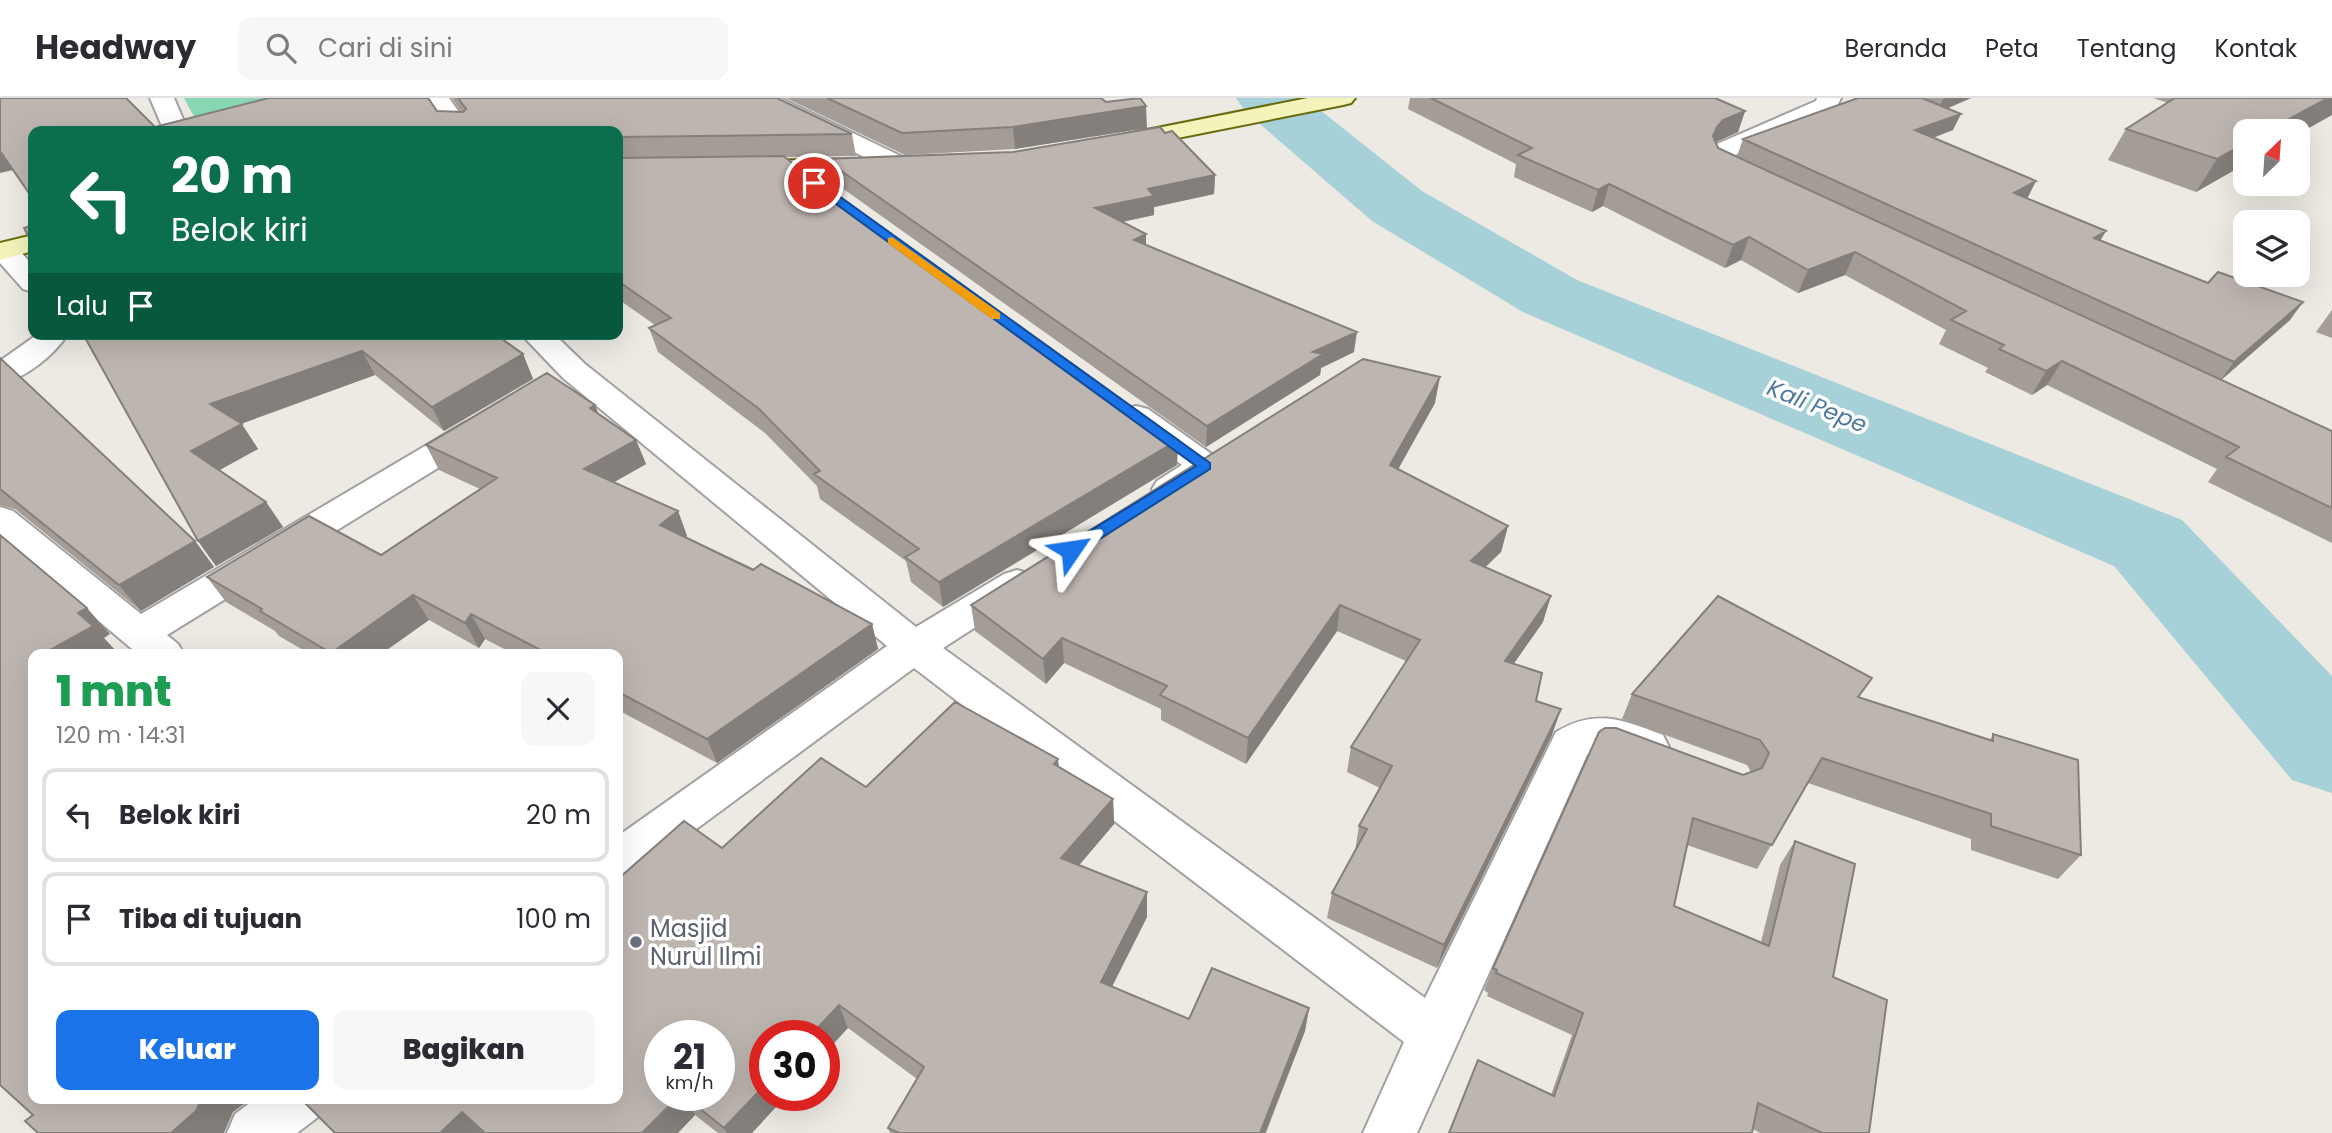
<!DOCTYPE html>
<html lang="id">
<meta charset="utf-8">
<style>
:root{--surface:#fff;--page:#f7f7f7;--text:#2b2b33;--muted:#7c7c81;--line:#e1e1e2;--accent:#1a73e8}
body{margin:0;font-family:Poppins,sans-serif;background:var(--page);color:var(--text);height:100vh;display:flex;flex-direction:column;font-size:26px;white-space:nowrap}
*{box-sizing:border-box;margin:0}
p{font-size:23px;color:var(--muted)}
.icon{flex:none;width:38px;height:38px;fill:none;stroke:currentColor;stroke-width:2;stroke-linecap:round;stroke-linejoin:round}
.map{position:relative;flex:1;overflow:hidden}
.details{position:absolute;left:28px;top:551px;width:595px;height:455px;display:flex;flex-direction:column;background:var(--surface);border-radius:14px;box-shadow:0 7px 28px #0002}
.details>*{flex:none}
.top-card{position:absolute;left:28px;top:28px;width:595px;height:214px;border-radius:14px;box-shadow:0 7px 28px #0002;background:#0b6e4f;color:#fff;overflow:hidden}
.needle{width:46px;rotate:25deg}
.controls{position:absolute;left:2233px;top:21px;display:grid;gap:14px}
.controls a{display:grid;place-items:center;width:77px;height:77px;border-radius:14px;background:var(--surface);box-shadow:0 7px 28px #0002;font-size:35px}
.speed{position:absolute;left:644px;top:922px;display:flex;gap:14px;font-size:35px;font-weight:700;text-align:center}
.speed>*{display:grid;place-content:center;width:91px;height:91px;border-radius:50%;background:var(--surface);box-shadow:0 7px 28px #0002;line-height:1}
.speed small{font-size:18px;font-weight:400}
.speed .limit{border:10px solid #d22;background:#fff;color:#111}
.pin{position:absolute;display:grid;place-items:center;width:60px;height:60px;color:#fff;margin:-30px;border:4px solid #fff;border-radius:50%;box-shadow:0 2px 7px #0007}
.me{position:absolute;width:77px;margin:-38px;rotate:58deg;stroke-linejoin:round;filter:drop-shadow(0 0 5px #0008)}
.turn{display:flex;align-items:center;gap:24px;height:147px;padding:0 28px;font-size:32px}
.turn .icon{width:91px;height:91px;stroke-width:2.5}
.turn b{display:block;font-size:49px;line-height:60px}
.then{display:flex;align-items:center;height:66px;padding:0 28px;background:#0003;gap:14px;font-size:26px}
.round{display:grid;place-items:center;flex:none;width:74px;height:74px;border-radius:14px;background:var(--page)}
.overview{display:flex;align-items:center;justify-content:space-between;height:119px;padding:0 28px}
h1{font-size:42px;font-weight:800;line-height:52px;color:#1e9e55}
.primary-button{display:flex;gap:14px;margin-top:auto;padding:14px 28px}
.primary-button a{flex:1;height:80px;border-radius:14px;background:var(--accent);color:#fff;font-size:28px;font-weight:800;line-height:80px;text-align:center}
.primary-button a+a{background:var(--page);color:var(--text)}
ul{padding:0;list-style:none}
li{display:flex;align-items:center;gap:21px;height:94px;margin:0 14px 10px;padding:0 14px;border:4px solid var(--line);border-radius:14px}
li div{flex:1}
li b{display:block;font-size:26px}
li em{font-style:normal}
header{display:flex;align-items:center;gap:42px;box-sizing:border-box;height:98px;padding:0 35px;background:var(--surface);border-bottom:2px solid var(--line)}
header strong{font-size:33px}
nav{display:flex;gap:38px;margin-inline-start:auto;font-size:24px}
.search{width:490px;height:63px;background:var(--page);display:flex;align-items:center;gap:18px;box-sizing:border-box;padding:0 24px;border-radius:14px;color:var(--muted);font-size:26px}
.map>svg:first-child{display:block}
</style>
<header>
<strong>Headway</strong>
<div class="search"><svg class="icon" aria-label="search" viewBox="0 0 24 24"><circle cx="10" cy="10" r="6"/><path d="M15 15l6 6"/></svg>Cari di sini</div>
<nav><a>Beranda</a><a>Peta</a><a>Tentang</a><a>Kontak</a></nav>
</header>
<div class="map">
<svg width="2332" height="1035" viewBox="0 0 2332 1035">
<rect width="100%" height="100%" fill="#ede9e3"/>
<path fill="#87d7b2" d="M184,0H303L197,24Z"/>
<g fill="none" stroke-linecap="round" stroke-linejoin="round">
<path fill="#a7d1d8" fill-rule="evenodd" d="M1236,0H1305L1422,93L1577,182L2182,422L2332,578V695L2292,682L2114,468L1523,214L1372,123L1245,13Z"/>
<g stroke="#a1a1a1" stroke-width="4">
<path id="street" d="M150,0H174L188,33H164Z
M425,0H449L472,33H448Z
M749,0H780L911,63L915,68L911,73L902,76L893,73L753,5Z
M1817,0H1841L1835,12L1733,58L1734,62L1765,78L1769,83L1765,88C1746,93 1728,79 1712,70C1705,60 1710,54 1717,46L1816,3Z
M5,145L15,147L33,168V194L23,191L0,165V146Z
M38,236H68C53,258 26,280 0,286V263Z
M521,236H554L585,266L916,529L1004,476L1017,472L1030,476L1036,485L1030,494L943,550L1425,900L1556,634C1597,610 1622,622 1663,637L1669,649L1663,661C1658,662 1652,666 1647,665C1625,663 1609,644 1587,657L1417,1035H1363L1404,944L914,570L634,777L618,782V738L887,548L563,280Z
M1136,308L1148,311L1217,360L1222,368C1210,387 1179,405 1157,399L1152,391L1157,383L1182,367L1124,325L1120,318L1124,311Z
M476,322L488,325L493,332L488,339L167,537L178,546L184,556H138L0,440V409L13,413L141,516L464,325Z
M255,1001H325L318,1019L297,1035H227L235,1016Z"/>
</g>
<g stroke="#686b0d" stroke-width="4">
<path id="secondary" d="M1308,0H1355L1351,5L1343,7L1122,51L1113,49L1110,44L1113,39L1122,37Z
M878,61L887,64L891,69L887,74L749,79L740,76L736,71L740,66L749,63Z
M33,137V153L0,162V145Z"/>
</g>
<use href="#street" fill="#fff" fill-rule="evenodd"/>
<use href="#secondary" fill="#f4f3ba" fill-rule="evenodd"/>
</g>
<path fill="#a39c97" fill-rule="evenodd" d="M452,0H777L852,36L856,58L784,59L1178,342L1177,367L943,509L911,484L906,463L820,401L817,388L765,335L658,254L649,230L655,227L618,201V33L13,72L155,29L437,13L461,14Z
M786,0H1101L1147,30L1015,51L905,57Z
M1410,0H1715L1745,13L1738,34L1716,44L1718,50L2063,209L1737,58L1743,41L1858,0H1971L1947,10L1953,32L1933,40L2027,100L2101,142L2290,222L2221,282L2332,333V445L2208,384L2217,371L2047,287L2032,297L1985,274L1988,270L1939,246L1946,232L1845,177L1798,195L1741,162L1725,170L1603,108L1592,114L1514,79L1516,66L1408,11Z
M2153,0H2332V17L2298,36L2245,33V66L2196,94L2108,62L2126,31L2168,5Z
M1165,35L1215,77L1214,96L1154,109V117L1123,124L1146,136V147L1354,254L1321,270L1320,277L1206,349L828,80L824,61L1013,54Z
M2332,212V240L2316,234Z
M83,236L523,256L533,281L444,333L375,277L241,326L258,351L219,372L266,404L283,429L216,468L198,443Z
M0,260L195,443L214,469L141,513L15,411L0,407Z
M1435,305L1398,371L1508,428L1501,454L1485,469L1543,524L1514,565L1536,603L1552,637L1437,870L1327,820L1332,795L1355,753L1359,728L1380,690L1347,674L1351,649L1406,563L1337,533L1246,666L1161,622V611L1064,565L1046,586L975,533L971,507Z
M599,316L636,342L646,366L614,384L678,413L687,438L686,439L872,526L878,551L717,665L618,612V556H514L485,541L479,550L429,522L381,556H310L279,538L275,533L226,504L207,479L381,457L480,391L439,372L426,347Z
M1632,596L1859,600L1990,642L1993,636L2081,757L2058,781L1971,752V741L1808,685L1757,771L1687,747L1674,808L1761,844L1780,767L1795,743L1833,879L1869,1035H1760L1753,1031L1449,1035L1551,997L1572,937L1487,898L1488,895L1484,892L1493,870L1743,677L1751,674L1747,667L1622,621Z
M1059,670L1113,701L1114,726L1079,767L1147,819L1112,889L1189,921L1309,910L1305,933L1266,1035H890L888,1030L917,981L848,930L765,998H786L752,1035H718L695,1017L678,1035H335L722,750L866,689ZM719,938V998H660Z"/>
<path fill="#847f7b" d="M1946,0H1971L1937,15L1943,1Z
M2328,0H2332V17L2298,36V33H2267Z
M1146,8L1147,30L1015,51L1013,29Z
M1745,13L1738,34L1716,44L1710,50L1717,29L1723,22Z
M1961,16L1953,32L1908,49L1915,32Z
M2245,45V66L2196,94L2217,61Z
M0,53L13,72L0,75Z
M1215,77L1214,96L1154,109V117L1096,129L1095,110L1148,91Z
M2036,83L2027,101L2014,95Z
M1609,86L1603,108L1592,114L1598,92Z
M2106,133L2096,150L2094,140Z
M1146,136V156L1134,142Z
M1749,139L1741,162L1725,170L1733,147Z
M1855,154L1845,177L1798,195L1808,172Z
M2303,204L2290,222L2220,283L2234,264Z
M1357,234L1354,254L1321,270L1320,277L1206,349L1207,328L1313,254Z
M362,253L375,277L226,331L210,306Z
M523,256L533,281L444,333L432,309Z
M2062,263L2047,287L2032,297L2046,273Z
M1440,279L1435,305L1386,393L1390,367Z
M595,307L605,332L590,310Z
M242,326L258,351L209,378L191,353Z
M636,342L646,366L595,395L584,371Z
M1178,342L1177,367L943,509L939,484Z
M266,404L283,429L216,468L198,443Z
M678,413L687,438L670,452L660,427Z
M1508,428L1501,454L1465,489L1471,463Z
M195,443L214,469L141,513L119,487Z
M413,497L429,522L381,556H332L331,555Z
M1551,498L1543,524L1498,588L1505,563Z
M1340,507L1337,533L1246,666L1248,640Z
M87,510L110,536L104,540L117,554L112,556H46L45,555L78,515Z
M471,516L485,541L479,550L465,525Z
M872,526L878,551L717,665L707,641Z
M1062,540L1064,565L1046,586L1043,561Z
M1561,611L1552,637L1437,870L1444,847Z
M1058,661L1061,687L1054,666Z
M1113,701L1114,726L1064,785L1061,760Z
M1147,794V819L1102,908L1101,884Z
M839,907L848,930L824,956V938H810Z
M1309,910L1305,933L1265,1035H1260Z
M765,987V998H786L752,1035H727L724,1030Z
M679,998H683L695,1017L678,1035H642Z
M202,1001H251L233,1014L224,1035H171Z
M462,1014L483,1035H440Z"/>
<path fill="#bdb5b0" stroke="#847f7b" stroke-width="2" d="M0,0H126L155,29L269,0H428L437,13L463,14L466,11L458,0H777L852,36L618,39V33H33V101L0,53Z
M827,0H1101L1106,4L1140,0L1146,8L1013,29L902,35Z
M1431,0H1715L1745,13L1723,22L1717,29L1713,38L1718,50L2332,333V410L2226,359L2239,349L2062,263L2046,273L1999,251L2004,247L1951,222L1966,213L1855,154L1808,172L1749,139L1733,147L1609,86L1598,92L1518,57L1532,50Z
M1858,0H1922L1961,16L1915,32L2036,83L2014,95L2106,133L2094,140L2208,185L2218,174L2303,204L2234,264L1743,41Z
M2175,0H2328L2267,33H2245V45L2217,61L2126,31Z
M1160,29L1165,35L1172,33L1215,77L1148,91L1154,98L1095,110L1146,136L1134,142L1357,234L1313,254L1323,256L1207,328L824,61L1013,54Z
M783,58L1178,342L939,484L905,459L919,451L814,376L820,373L758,310L649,230L671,220L618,183V60Z
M33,127V147L24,130Z
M83,236H495L523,256L432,309L362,253L210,306L242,326L191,353L266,404L198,443Z
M0,260L195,443L119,487L0,391Z
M1363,261L1440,279L1390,367L1508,428L1471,463L1551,498L1505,563L1542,575L1536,603L1561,611L1444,847L1332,795L1367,731L1359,728L1392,668L1351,649L1420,542L1340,507L1248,640L1160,597L1167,588L1062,540L1043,561L971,507Z
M547,275L595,307L590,310L636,342L584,371L678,413L660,427L753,472L761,466L872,526L707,641L618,594V556H548L471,516L465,525L413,497L331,555L260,513L262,511L207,479L309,418L381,457L497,380L426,347Z
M0,437L87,510L78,515L93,528L45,555L47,556H33V1001H202L196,1013L171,1035H38L25,1023L33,1017L0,987Z
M1718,498L1872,580L1858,599L1993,643V636L2078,662L2081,757L1991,728V716L1822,660L1772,747L1693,720L1674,808L1769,848L1795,743L1855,766L1833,879L1887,902L1869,1035H1822L1758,1005L1752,1035H1449L1478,962L1554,998L1583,915L1496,875L1497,872L1493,870L1599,634L1605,630H1616L1743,677L1762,670L1769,655L1760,642L1632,596Z
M955,604L1058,661L1054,666L1113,701L1061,760L1147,794L1101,884L1189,921L1212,870L1309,910L1260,1035H899L888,1030L924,969L839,907L810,938H765V987L724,1030L684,998H719V938H660V998H679L642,1035H485L462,1014L440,1035H335L301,1001H618V781L684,723L722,750L821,660L866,689Z"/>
<path fill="#1a73e8" stroke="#114b97" stroke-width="2" d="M810,83H818L1210,365V371L1076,456H1065L1063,452L1065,448L1196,368L810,87Z"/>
<path fill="#f59e0b" d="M892,139L1000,215V221H992L888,145V140Z"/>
<circle fill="#6b7280" stroke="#fff" stroke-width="2.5" cx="636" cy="844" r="7"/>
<g text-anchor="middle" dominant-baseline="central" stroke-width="7" stroke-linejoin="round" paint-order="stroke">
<g font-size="23" font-style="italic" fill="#4e7b9e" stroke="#fff">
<text transform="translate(1817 308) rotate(22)">Kali Pepe</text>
</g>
<g font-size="24" fill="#5b616d" stroke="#fff" text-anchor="start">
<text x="650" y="830">Masjid<tspan x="650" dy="28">Nurul Ilmi</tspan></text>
</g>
</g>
</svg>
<div class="controls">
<a><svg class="needle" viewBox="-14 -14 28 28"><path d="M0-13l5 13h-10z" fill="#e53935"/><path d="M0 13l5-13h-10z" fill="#7c7c81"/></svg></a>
<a><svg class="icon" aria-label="layers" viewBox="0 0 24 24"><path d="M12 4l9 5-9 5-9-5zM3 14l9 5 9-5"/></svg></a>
</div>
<div class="speed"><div>21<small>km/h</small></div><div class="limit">30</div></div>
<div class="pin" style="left:814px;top:85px;background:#d93025"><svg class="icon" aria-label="arrive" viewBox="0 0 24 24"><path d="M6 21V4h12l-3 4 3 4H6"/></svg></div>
<svg class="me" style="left:1071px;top:452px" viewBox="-20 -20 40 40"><path d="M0-17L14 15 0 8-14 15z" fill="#1a73e8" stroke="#fff" stroke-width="4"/></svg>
<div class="top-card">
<div class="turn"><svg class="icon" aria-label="left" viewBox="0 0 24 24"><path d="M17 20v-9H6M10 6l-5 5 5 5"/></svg><div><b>20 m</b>Belok kiri</div></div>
<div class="then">Lalu<svg class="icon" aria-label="arrive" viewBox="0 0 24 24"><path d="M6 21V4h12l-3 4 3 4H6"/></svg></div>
</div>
<section class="details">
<div class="overview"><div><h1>1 mnt</h1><p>120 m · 14:31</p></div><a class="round"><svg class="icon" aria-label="close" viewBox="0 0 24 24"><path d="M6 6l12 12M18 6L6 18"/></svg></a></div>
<ul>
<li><svg class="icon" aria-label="left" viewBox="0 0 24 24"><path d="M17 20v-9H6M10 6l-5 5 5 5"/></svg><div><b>Belok kiri</b></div><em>20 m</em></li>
<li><svg class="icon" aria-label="arrive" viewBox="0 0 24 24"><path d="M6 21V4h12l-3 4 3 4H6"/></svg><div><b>Tiba di tujuan</b></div><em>100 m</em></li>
</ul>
<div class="primary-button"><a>Keluar</a><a>Bagikan</a></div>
</section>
</div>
